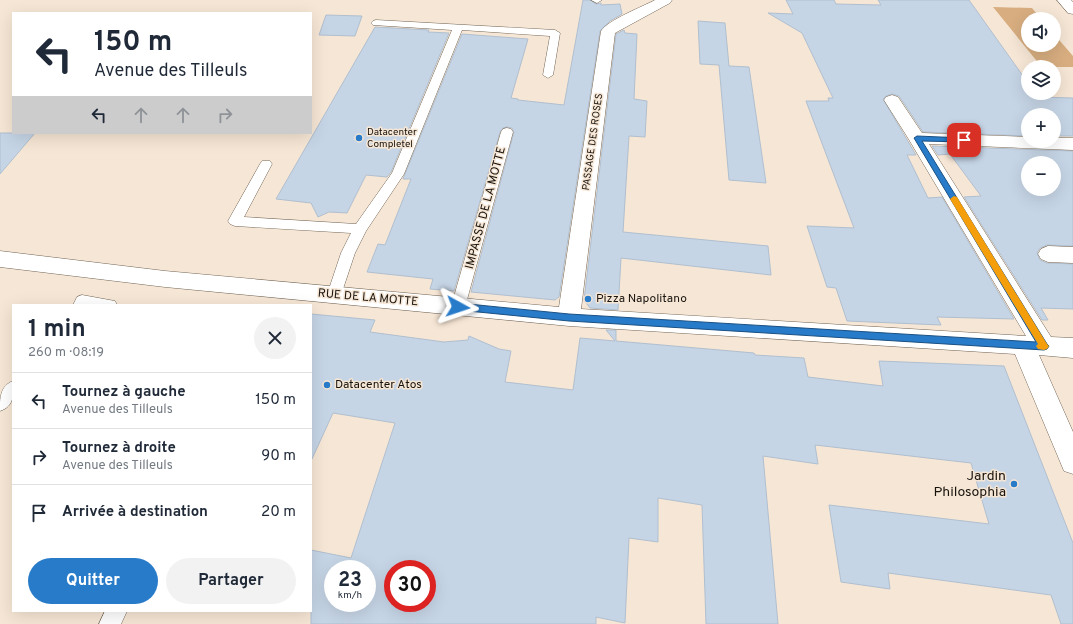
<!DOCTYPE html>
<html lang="fr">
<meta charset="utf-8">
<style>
:root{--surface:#fff;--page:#f2f2f3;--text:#1f2937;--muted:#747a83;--line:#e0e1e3;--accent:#287bc9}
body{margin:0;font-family:Overpass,sans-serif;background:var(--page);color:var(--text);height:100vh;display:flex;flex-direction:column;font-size:15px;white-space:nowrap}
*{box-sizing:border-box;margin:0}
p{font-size:13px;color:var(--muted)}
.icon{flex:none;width:22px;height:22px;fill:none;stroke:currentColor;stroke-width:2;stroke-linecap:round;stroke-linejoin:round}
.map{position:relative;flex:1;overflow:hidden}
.drawer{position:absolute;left:12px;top:304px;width:300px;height:308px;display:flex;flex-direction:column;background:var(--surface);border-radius:0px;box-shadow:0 4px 16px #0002}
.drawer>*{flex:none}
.guide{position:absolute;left:12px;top:12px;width:300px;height:122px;border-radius:0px;box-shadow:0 4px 16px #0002;background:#fff;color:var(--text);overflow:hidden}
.buttons{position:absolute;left:1021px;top:12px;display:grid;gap:8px}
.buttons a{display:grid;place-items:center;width:40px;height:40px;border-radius:50%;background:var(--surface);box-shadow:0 4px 16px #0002;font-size:20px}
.speed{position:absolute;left:324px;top:560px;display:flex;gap:8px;font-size:20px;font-weight:700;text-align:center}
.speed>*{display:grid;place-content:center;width:52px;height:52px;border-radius:50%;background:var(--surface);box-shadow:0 4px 16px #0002;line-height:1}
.speed small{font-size:10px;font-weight:400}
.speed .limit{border:6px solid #d22;background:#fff;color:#111}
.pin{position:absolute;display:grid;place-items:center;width:34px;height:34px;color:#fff;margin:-17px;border-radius:8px;box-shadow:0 2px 6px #0006}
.me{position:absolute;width:44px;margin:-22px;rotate:95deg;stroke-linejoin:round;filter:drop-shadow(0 0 3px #0008)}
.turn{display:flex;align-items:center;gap:14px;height:84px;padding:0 16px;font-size:18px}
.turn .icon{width:52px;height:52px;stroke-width:2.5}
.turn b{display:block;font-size:28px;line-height:34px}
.lanes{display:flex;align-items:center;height:38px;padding:0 16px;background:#0003;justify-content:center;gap:20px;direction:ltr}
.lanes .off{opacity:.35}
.round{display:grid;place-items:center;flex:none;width:42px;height:42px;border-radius:21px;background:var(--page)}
.summary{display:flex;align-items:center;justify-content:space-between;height:68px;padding:0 16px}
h1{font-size:24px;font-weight:700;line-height:30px}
.primary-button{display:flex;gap:8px;margin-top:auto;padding:8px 16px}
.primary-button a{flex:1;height:46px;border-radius:24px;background:var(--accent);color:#fff;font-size:16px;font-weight:700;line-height:46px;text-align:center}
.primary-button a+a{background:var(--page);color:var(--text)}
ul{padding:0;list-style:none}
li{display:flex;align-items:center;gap:12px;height:56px;padding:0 16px;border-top:1px solid var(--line)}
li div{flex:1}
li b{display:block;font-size:15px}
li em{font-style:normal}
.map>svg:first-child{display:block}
</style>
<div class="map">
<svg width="1073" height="624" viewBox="0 0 1073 624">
<rect width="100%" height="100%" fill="#f6e6d5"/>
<path fill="#d8ae80" d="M993,7L1032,8L1041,19H1028V45H1054V34L1073,56V67H1044L1040,65Z"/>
<path fill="#c6d5e6" stroke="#b0bfcf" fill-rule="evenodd" d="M583,0H590L596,4L601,3V5L620,4L622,14L610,21L600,31L559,297L555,300L471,292L514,132L512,128L507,127L503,128L500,132L454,291L430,289L433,279L367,272L378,244L385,245L411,179H403L462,34L528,39L511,98L518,99V100L564,105Z
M786,0H834L836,4L881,5L878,0H969L1028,83V93H1035L1038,97L1073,98V136H1054V115H1028V136L923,132L899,96L892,94L886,96L883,99L916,155H907L928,198L942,197L1014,319L937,317L941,325L847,321L836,288L827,287L807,226L854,228L806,101H829L828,98H833L802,33L768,13L793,14Z
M326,15L362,16L355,36L319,35Z
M698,21L725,23L729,66L749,67L766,183L729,180L719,65L700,64Z
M375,27L429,30L428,32L449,33L391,172L387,177L366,175L347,213L329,212L318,217L311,203L276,199Z
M624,30L625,33L637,34L634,99L647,101L645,137L629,136L623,232L768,246L771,275L621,258L618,310L590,308L584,300L616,34Z
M0,133H35L0,174Z
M932,146L1073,151V246L1047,245L1040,248L1037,253L1040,260L1047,263L1073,264V309L1041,308L1048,320H1042L964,197L981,196L950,154L938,155ZM1028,163H1054V189H1028Z
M311,314L375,320L370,332L444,342L468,340L469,336L499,349L511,351L505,382L573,390L580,338L615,341L606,330H616V341L754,353L755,355L804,358L808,377L883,386L879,361L1004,366L1073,543V624H1061L1051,595L888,573L890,589L841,582L829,505L989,524L971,463L815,445L818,464L763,456L778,624H706L702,505L658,498V542L629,538L625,623L596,617V624H311V550L351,558L395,423L333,413L311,461ZM333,569H367V603H333ZM393,569H427V603H393Z"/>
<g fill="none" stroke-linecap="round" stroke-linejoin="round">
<g stroke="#736657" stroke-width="1">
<path id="lane" d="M591,0H602L597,3Z
M376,20L555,30L560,33L553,75L548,78L543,75L550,36L462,30L404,174L366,231L355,253L341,295L339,299L334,301L329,299L327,295L341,253L351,233L235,226L230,224L228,221L260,164L262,161H270L272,164L244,217L356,224L392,173L452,30L373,25L371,23L373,21Z
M507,128L511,129L513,132L465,307L463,311L458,313L453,311L451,307L501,132L503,129Z
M82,295L115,301L117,305H73L77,297Z
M13,381C13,394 15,406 0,411C0,398 0,386 13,381Z
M105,611H127L121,624H99Z"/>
</g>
<g stroke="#736657" stroke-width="1">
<path id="street" d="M655,0H672L670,3L615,33L581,309L1026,336L908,138L884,100L886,97L892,95L898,97L922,133L1028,137V141H1054V138H1073V150L929,144L1051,337L1073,338V358L1039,355L1073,432V474L1064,471L1015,354L569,326L165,287L0,267V251L165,271L559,307L601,31C608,20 642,7 655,0Z
M1057,0H1071L1073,2V14L1068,13Z
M1048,246L1073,247V263L1048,262L1041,259L1038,254L1041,249Z"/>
</g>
<use href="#lane" fill="#fff" fill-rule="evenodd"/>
<use href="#street" fill="#fff" fill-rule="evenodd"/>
</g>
<path fill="#287bc9" stroke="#1a5083" d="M917,136L964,138L968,140L964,142L922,141L1047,344L1049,346L1047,349L1044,350L569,321L458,310L454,307L458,303L569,314L1036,342L914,138Z"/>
<path fill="#f59e0b" d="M954,196L957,197L1047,344L1049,346L1047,349L1044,350L1038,349L1036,346L1038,344L950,199Z"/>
<g fill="#287bc9" stroke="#f6e6d5" stroke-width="1.5">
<circle cx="359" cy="138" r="4"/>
<circle cx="588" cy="299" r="4"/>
<circle cx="327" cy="385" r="4"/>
<circle cx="1014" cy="484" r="4"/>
</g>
<g text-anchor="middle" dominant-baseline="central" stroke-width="3" stroke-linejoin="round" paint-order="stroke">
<g font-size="10" fill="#18130d" stroke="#f6e6d5" text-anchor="start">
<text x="367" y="132">Datacenter<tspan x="367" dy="12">Completel</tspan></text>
</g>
<g font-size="10" fill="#18130d" stroke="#f6e6d5">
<text transform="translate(593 142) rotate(-82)">PASSAGE DES ROSES</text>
</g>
<g font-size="12" fill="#18130d" stroke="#f6e6d5">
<text transform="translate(486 208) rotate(-75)">IMPASSE DE LA MOTTE</text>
<text transform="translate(368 298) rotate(5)">RUE DE LA MOTTE</text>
</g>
<g font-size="12" fill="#18130d" stroke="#f6e6d5" text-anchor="start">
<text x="596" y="299">Pizza Napolitano</text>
<text x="335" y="385">Datacenter Atos</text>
</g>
<g font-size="14" fill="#18130d" stroke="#f6e6d5" text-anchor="end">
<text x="1006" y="476">Jardin<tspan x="1006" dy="16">Philosophia</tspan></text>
</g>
</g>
</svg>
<div class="buttons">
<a><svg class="icon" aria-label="sound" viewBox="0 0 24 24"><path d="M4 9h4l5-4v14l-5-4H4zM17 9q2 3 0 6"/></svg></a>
<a><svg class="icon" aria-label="layers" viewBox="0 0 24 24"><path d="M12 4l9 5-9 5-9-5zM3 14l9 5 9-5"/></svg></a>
<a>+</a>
<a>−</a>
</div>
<div class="speed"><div>23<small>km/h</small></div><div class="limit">30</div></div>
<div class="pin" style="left:964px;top:140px;background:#d93025"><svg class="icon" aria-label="arrive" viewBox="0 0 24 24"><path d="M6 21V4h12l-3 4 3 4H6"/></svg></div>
<svg class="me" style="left:458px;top:307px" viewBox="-20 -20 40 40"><path d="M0-17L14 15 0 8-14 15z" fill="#287bc9" stroke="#fff" stroke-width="4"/></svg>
<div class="guide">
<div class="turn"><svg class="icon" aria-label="left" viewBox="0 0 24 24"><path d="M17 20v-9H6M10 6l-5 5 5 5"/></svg><div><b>150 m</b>Avenue des Tilleuls</div></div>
<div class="lanes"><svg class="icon" aria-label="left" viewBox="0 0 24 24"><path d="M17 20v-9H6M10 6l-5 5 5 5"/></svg><svg class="icon off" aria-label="ahead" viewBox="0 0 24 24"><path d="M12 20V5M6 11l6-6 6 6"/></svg><svg class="icon off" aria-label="ahead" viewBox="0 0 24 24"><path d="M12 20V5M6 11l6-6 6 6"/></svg><svg class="icon off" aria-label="right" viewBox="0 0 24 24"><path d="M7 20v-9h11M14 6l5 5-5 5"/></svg></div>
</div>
<section class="drawer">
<div class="summary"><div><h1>1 min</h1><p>260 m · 08:19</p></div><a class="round"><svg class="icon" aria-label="close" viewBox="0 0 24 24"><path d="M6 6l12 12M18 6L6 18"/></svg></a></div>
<ul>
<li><svg class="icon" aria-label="left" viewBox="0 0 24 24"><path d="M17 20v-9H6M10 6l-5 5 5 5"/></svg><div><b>Tournez à gauche</b><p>Avenue des Tilleuls</p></div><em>150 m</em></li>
<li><svg class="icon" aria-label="right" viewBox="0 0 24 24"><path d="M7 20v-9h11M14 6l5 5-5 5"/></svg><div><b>Tournez à droite</b><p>Avenue des Tilleuls</p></div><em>90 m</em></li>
<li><svg class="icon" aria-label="arrive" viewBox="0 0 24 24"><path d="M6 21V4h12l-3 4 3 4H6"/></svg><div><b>Arrivée à destination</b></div><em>20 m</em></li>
</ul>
<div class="primary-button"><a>Quitter</a><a>Partager</a></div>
</section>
</div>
